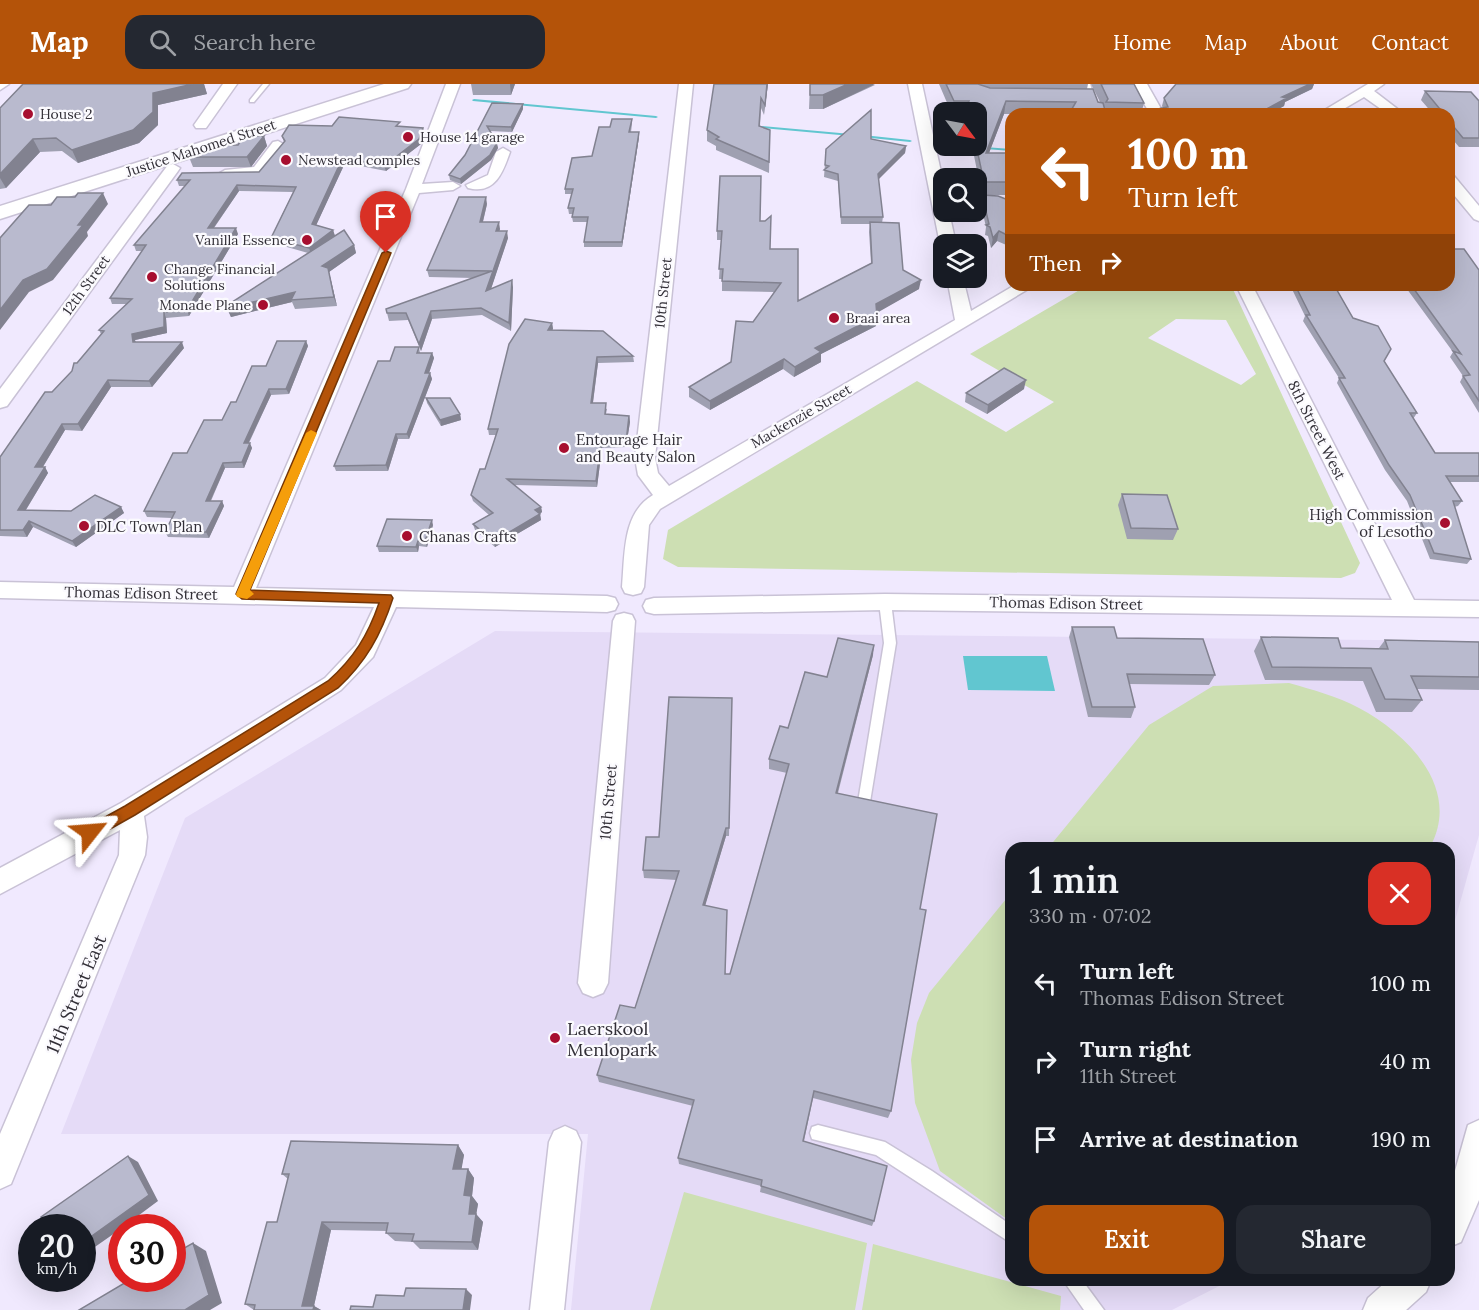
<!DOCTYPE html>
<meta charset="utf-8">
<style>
:root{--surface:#171b24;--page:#242831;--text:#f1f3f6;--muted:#9ea1a6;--accent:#b45309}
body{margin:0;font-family:Lora,serif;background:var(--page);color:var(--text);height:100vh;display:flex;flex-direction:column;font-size:22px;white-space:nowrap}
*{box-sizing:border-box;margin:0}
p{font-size:20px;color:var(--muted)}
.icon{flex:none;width:33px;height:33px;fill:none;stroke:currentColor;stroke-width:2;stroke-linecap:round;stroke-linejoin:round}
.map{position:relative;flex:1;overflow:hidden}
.details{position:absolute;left:1005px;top:758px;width:450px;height:444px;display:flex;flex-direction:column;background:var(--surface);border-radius:18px;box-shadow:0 6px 24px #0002}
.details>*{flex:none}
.hud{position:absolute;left:1005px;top:24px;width:450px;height:183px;border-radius:18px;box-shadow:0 6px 24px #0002;background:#b45309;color:#fff;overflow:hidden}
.needle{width:39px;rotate:122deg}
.tools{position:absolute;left:933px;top:18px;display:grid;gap:12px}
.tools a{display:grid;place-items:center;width:54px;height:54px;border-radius:12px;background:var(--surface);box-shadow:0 6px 24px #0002;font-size:30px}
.speed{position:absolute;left:18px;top:1130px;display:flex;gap:12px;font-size:30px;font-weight:700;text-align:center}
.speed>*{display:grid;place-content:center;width:78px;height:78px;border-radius:50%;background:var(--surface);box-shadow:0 6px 24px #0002;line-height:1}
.speed small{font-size:15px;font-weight:400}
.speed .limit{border:9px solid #d22;background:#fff;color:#111}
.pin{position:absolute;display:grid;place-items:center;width:51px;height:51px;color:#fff;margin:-62px -26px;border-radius:50% 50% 50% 0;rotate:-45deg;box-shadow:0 0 6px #0007}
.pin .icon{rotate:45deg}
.me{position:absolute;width:66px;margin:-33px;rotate:62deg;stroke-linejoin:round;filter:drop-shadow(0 0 4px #0008)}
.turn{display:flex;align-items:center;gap:21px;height:126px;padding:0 24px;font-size:27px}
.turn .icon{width:78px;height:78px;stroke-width:2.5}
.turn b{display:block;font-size:42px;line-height:51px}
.then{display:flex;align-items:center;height:57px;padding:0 24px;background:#0003;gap:12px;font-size:22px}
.round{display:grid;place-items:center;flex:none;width:63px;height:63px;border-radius:18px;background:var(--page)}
.summary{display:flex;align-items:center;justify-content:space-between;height:102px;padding:0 24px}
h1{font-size:36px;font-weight:600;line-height:45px}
.primary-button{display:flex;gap:12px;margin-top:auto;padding:12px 24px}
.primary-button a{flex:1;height:69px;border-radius:18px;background:var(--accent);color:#fff;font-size:24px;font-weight:600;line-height:69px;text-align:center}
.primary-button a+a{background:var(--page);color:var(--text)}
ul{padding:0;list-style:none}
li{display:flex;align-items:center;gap:18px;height:78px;padding:0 24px}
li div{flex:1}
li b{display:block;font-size:22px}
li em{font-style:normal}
header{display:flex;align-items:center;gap:36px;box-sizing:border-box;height:84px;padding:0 30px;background:var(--accent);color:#fff}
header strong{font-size:28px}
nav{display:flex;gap:33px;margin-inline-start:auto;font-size:21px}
.search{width:420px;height:54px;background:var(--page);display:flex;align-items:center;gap:15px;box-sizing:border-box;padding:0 21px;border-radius:18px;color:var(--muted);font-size:22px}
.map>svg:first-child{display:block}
</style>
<header>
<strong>Map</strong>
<div class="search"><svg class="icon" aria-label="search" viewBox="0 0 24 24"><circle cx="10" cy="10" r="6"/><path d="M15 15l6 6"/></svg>Search here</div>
<nav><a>Home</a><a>Map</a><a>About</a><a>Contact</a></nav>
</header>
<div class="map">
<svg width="1479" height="1226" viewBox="0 0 1479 1226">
<rect width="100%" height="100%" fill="#f0e9fe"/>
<path fill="#e5dbf7" d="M495,547L1479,557V751L1449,858V764H1011V1196H1231L1172,1226H571L588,1050H61L185,734Z"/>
<path fill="#cddfb3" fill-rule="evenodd" d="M1088,201H1231L1360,479L1355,489L1341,494L678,483L663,475L668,446L917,297L1006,348L1054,318L970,270ZM1176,235L1226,236L1256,290L1241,301L1148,254Z
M1289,599C1313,606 1337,612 1359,624C1408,650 1462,705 1430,763H1049L1149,641L1213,602Z
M1011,809V1138L940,1087L915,1019L911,976L917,939L929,909Z
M684,1108L867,1159L855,1226H650Z
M873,1160L1061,1212L1060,1226H862Z"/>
<path fill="#61c6d0" d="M963,572H1047L1055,607L968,606Z"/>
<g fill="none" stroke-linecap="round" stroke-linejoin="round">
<path fill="#61c6d0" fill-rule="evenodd" d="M474,15L656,32L658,33L656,34L473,17L472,16Z
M750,41L851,50L853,51L851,52L752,43H750Z
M863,51L910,56L912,57L910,58L861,53V52Z
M939,59H944V61H939Z
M958,62H971L1011,65V67L960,63Z"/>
<g stroke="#c9c2d6" stroke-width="3">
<path id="service" d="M263,0H269L254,18H250V16Z
M1084,0H1090L1095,15H1085V13L1089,12Z
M885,514L891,518L896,559L870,718L869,722L864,723L859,722L858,718L884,559L879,518Z
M818,1041L885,1058L932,1087L1011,1141V1159L876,1071L812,1055L810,1049L812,1043Z
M1063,1196H1082L1104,1226H1084Z"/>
</g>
<g stroke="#c9c2d6" stroke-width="3">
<path id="minor" d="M0,0H9L0,6Z
M223,0H237L206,44H196L194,41Z
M446,0H460L422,100L453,98L460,102L453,106L419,109L256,504L607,512L615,514L618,520L615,526L607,528L396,523L373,573L341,606L144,732L147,753L145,771L11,1100L0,1105V1050L119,771L120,746L0,810V784L121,719L325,594L356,561L374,523L0,514V498L234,503L406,105Z
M679,0H693L655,374L658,389L669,402L955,236L947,194H963L971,227L1015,201H1035L660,425L649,441L644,503L641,509L633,511L625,509L622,503C625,471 622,429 653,411L638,391L635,374Z
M908,0H922L944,102V128H949L956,160H944V164L940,160Z
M1133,0H1147L1164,30H1150Z
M1368,0H1384L1374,7L1404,30H1388L1364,13L1335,30H1318Z
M278,57L285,61L264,90L225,94L218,90L225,86L254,83L273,58Z
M503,64L510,68C503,88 495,111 468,104L466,101L488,91L496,68Z
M173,80L180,84L178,87L7,322L0,324V305L168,81Z
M1449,91L1454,92L1479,122V137L1474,135L1449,105Z
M1236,201H1252L1414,516L1479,517V533L885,526L654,530L646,528L643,522L646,516L654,514L885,510L1392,516Z
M624,529L632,531L635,537L608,899L603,909L593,913L583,909L578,899L613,537L616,531Z
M1479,1036V1116L1461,1158L1449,1163V1108L1468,1041Z
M565,1042L576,1047L581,1058L564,1226H530L549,1058L554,1047Z
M1388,1196H1431L1426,1208L1406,1226H1363L1368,1214Z"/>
</g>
<g stroke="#c9c2d6" stroke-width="3">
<path id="secondary" d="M384,0H411L408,4L0,135V122Z"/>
</g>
<use href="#service" fill="#fff" fill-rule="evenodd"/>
<use href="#minor" fill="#fff" fill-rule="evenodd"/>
<use href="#secondary" fill="#fff" fill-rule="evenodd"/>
</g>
<path fill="#9fa0b1" d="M23,0H204L207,10L158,21V41L139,59L78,79L62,67L40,68L6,104L0,105V24Z
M471,0H515L511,11H473Z
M768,0L764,31L761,24L760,42L770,46L769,89L716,66V62L707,57V46Z
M810,0L875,1L823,25H809Z
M939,0H1088L1087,5L1098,18H1100L1091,0H1134L1144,19L1141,30H1004L989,69H1011V111H982L972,62H976V28H951Z
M1176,0H1314L1312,5L1285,18L1284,22L1269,30H1161L1163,24L1162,22L1164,14Z
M1425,7L1479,17V63H1459L1449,51V30H1433L1421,16Z
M492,19L523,20V25L512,48L490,47L498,64L491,76L461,100L450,96L449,91L465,71Z
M632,35V40L631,48H639V53L622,163H584V158L587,138H573L572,133L573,130H569L568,124L572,110H565V105L592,72L610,43Z
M401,43L425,50L421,60L386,87L345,79L316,141L333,146L335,152L354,161L356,169L329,188L337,222L295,225L292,218L231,233L226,222L308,169L273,159L271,154L293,108L239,107L214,144L238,150L189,232L166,234L167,249L135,256L136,258L184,264L152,303H111L82,347L65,346L43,383H45L48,389L26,426L71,427L121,423L124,429L76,463L33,443L27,453L0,452V373L52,308L72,287L77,279L101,250L99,246L126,220H112L110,214L142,167H136L134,161L185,102H179L177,96L259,88L284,58L282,52Z
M264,52L267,62L251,83H193L189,73L204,68L238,61Z
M871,55L906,62L905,69L878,95L883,133L882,139L903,186L919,205L877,228L876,242L821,270V278L794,293L783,285L710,326L689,313V303L731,278L753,238L774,208L722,207V195H719L721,156H717V147L760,137L770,165L798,217L871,179L869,148L870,140H841L838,97L824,93L826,65Z
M982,111L1011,117V163L997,157L991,164L988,152L985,151L986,143L981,121Z
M487,120L483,138L500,145L499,147L508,154L491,205L513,203L511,247L482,231L432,235L421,267L408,236L389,237L386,225L473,194L429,193L427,186Z
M1454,165L1479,186V329L1460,298L1463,292L1450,273L1453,268L1404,201H1449Z
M1290,201H1334L1353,234L1384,277L1417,329L1413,335L1435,369H1479V398H1449L1462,417L1458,422L1454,423L1471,475L1467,480L1430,475L1407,417L1385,386L1337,299L1339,294L1303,237L1305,232Z
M552,239L553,245L552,246L633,272L634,278L598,279L593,319L607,325L606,330L629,332L630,338L626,363L602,364L597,403L514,401L541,423L542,428L540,430L541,436L495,463L475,446L473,440L489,431L473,417L471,411L485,385L496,351H489L488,345Z
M306,257L308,262L289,310L271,311L249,359L252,364L244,384H225L211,417H222L224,422L209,454L168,453L165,448L172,434L147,433L144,427L187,369L222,336L236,318Z
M419,263L420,269H432L434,274L429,289H430L432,295L409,355H398L388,387H336L334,382L390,277Z
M1024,305L987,330L965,318L966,309Z
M426,314L460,330L461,336L441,342L427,319Z
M1122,410L1178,445L1173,456L1127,455L1118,421Z
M433,441L427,463L419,462L418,468H379L377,462Z
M1072,543L1117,554L1215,591L1209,601L1129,600L1135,623L1131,634L1088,633L1069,553Z
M1261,553L1341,564H1379L1385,556L1479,558V606L1417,605L1422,616L1412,628H1376L1363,597L1265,596L1254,567Z
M873,571L838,709L920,825L891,1027L888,1034L813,1014L804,1057L874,1137L872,1142L760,1108L761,1102L679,1080L678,1074L693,1022L599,998L597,991L635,924L677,796L644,794L643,786L732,614L729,752H726L705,821L726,890H730L787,689L769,685V675L788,644L827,593Z
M458,1061L464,1071L461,1085H468L474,1094L472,1112L478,1120L476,1130L483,1138L478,1166L420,1165L413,1158L395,1157L386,1149L387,1147L331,1146L314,1222L321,1226H254L245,1220L277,1138L288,1095L282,1090Z"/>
<path fill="#828290" d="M193,0H204L207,10L158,21V41L139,59L78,79L72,66L153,9Z
M510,0H515L511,11Z
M767,0H768L764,31L765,21Z
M848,0H875L823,25V11Z
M1310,0H1314L1312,5L1285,18L1284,22L1269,30H1257L1282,13Z
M1006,17L1004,30L984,82L986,69Z
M523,20V25L512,48L511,43Z
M423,44L425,50L421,60L386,87L384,82Z
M639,48V53L622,163V158Z
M264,52L267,62L251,83L247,73Z
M33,55L40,68L6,104L0,94V90Z
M497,59L498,64L491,76L461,100L460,95Z
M906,62L905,69L877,97L878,90Z
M343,73L345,79L314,146L312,140Z
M237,101L239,107L210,149L208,144Z
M103,109L108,120L87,148L88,152L53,196L29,208L0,246V226L23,196L78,141Z
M486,113L487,120L481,145L480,138Z
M499,138L500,145L497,154L496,147Z
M236,144L238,150L189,232L187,226Z
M333,146L335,152L311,170L309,164Z
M507,147L508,154L488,214L486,207Z
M999,147L997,157L991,164L993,154Z
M354,161L356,169L329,188L337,222L322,182Z
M512,196L513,203L511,247L509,239Z
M921,196L919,205L875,230L876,220Z
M295,208L291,216L292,218L231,233L227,224Z
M431,227L432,235L421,267L419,260Z
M164,228L166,234L167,249L135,256L136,265L133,258L132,250Z
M877,232L876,242L821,270V278L794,293L795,283L815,264Z
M552,239L553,245L548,252V246Z
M306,257L308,262L289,310L286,305Z
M182,258L184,264L152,303L149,297Z
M432,269L434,274L427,295L425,289Z
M597,273L598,279L592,325L591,319Z
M784,275L783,285L710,326V317Z
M430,289L432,295L409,355L407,350Z
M108,296L111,303L82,347L78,340Z
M1026,296L1024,305L987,330L988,321Z
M269,305L271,311L246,364L244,359Z
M460,330L461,336L441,342L440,336Z
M629,332L630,338L626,363V358Z
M62,340L65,346L39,389L35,383Z
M396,350L398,355L388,387L386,381Z
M601,358L602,364L597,403L596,397Z
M250,359L252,364L244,384L242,378Z
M223,379L225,384L208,422L206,417Z
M45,383L48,389L22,432L18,426Z
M222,417L224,422L209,454L206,448Z
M121,423L124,429L76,463L72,457Z
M541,423L542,428L536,432L535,426Z
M540,430L541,436L495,463L494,457Z
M432,436L433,441L427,463L425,457Z
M29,437L33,443L27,453L23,446Z
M418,457L419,462L418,468L416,463Z
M874,561L873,571L835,718L836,709Z
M726,744V752L703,829V821Z
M458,1061L464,1071L460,1094L453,1085Z
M128,1072L138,1078L158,1117L123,1143H122V1144L82,1172V1159Z
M468,1085L474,1094L472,1112L478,1120L475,1138L469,1130L464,1111Z
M476,1130L483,1138L478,1166L472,1158Z
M322,1138L331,1146L313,1226L302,1222Z
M193,1159L206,1167L222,1219L210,1226H185Z
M466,1205L472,1211L470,1226H463Z
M314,1222L321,1226H313Z"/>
<path fill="#b9bace" stroke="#828290" stroke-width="1.5" d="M23,0H193L153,9V28L133,46L72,66L56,54L33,55L0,90V24Z
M714,0H767L765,21L761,14L759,42L770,46L769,78L716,55L719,53L707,46Z
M810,0H848L823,11H810Z
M946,0H978L990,4L1093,5L1098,18L1103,19L1106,30H1069L1076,18L1006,17L986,69H1011V98H984L976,61V28H964L969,17H954Z
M1101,0H1134L1144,19L1106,18L1108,15Z
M1176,0H1310L1282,13L1287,14L1257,30H1177L1162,24L1168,23L1164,14Z
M1425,7L1471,8L1479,17V54H1463L1449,37V30H1444Z
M492,19L523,20L511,43L487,42L497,59L490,71L460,95L449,91L465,71Z
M871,26V55L906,62L878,90L883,133H841L838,90L824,86L829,82L825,81L826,65Z
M339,33L400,38L396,42L423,44L419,55L384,82L343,73L312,140L333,146L309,164L271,154L296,103L237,101L208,144H236L187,226L164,228V243L132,250L133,258H182L149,297L108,296L78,340H62L35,383H45L18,426L71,427L95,411L121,423L72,457L29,437L23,446H0V373L45,308H52L72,287L74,279H77L104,247L99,246L132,215L110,214L146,161H134L190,96H177L182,89L259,88L285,57L282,52L289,41L332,42Z
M612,35H632L629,48H639L622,158H584L588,133H572L574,124H568L573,105H565L572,74L592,72L599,43H610Z
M244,52H264L247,73H189L193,67L204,68L215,61H238Z
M720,92H761L760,137H765L771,132L770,165H798V217L872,179L870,138L899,139L903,186L921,196L876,220L877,232L815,264L821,268L795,283L784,275L710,317L689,303L731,278L736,237L753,238L781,199L722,197L723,185H719L722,147H717Z
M78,109H103L78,141H83L47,185L23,196L0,226V154L29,121H51L57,113H75Z
M982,111L998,112L1011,117V153L999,147L993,154L990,143L986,141L989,140Z
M459,113H486L480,138H499L496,147H507L486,207L512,196L509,239L481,224L431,227L419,260L406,229H387L386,225L492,187L427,186Z
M344,146L354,161L322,182L328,184L334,213L291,216L295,208L227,224L226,222Z
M1449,150L1454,165H1464L1479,186V317L1463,292L1470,291L1453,267L1461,270L1411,201H1449Z
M1295,201H1334L1353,234L1378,242L1391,265L1384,277L1417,329H1410L1435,369H1479V392H1446L1462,417H1453L1471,475L1434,469L1410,411L1389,381L1339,294H1345L1306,231H1310Z
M525,235L552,239L548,246L603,247L633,272L597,273L591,319H606L605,330L629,332L626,358H601L596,397L507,395L541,423L535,426L540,430L494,457L473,440L493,429L471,411L480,385H485L498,345H488L509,260Z
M277,257H306L286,305H269L244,359H250L242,378L223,379L206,417H222L206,448H165L175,428L144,427L173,369H187L204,336H222L231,318H236L252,282H266Z
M395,263H419L417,269H432L425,289H430L407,350H396L386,381L334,382L378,277H390Z
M1004,284L1026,296L988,321L966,309Z
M426,314H450L460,330L440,336Z
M1122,410L1167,411L1178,445L1131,444Z
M387,435L432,436L425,457H418L416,463L377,462Z
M1072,543H1114L1117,554L1203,555L1215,591L1127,590L1135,623H1092Z
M1261,553L1338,554L1341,564L1388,565L1385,556L1479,558V593L1411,592L1422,616L1385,615L1371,584L1272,583Z
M838,554L874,561L836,709L937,730L920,825L926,826L891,1027L814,1007L803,1057L887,1082L874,1137L761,1102L762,1096L678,1074L694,1016L597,991L620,921L635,924L679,787L643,786L646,753H659L669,613L732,614L729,744H726L703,821L727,826L725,890H730L789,680L769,675L780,642L788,644L805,588L827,593Z
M291,1057L458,1061L453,1085H468L464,1111L471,1112L469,1130H476L472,1158L412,1157L414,1150L386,1149L388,1139L322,1138L302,1222H314L313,1226H254L255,1221L245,1220L267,1138H277L289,1090H282Z
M128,1072L149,1111L82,1159V1143H45L41,1133Z
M193,1159L209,1211L185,1226H79L133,1194H172V1171Z
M406,1204L466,1205L463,1226H350L351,1222L373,1223L376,1211L404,1212Z"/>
<path fill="#b45309" stroke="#753606" stroke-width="1.5" d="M386,167L391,169L250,506L391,511L393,514C381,551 366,578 338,604L135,731L96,753H85L83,748L85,744L125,722L328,597C354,574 368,551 379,519L242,515L236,510L382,169Z"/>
<path fill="#f59e0b" d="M311,346L317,349L250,506L254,510L247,515L237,513L236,510L306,349Z"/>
<g fill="#a70e2f" stroke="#fbfafe" stroke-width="2">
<circle cx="28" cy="30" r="6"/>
<circle cx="408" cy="53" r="6"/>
<circle cx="286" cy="76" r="6"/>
<circle cx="307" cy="156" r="6"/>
<circle cx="152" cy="193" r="6"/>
<circle cx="263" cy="221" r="6"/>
<circle cx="834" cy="234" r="6"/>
<circle cx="564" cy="364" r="6"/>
<circle cx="1445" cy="439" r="6"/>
<circle cx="84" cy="442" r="6"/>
<circle cx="407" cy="452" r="6"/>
<circle cx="555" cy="954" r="6"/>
</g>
<g text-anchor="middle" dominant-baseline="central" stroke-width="4.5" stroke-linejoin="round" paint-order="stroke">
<g font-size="14" fill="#322f37" stroke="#fbfafe" text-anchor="start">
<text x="40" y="30">House 2</text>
<text x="420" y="53">House 14 garage</text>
<text x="298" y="76">Newstead comples</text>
<text x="295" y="156" text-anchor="end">Vanilla Essence</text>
<text x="164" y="185">Change Financial<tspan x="164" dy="16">Solutions</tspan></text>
<text x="251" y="221" text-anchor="end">Monade Plane</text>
<text x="846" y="234">Braai area</text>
</g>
<g font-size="14" fill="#322f37" stroke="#fbfafe">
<text transform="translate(201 64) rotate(-18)">Justice Mahomed Street</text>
<text transform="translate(86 201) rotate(-54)">12th Street</text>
<text transform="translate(663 209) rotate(-84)">10th Street</text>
<text transform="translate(801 332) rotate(-30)">Mackenzie Street</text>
</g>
<g font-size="15" fill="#322f37" stroke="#fbfafe">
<text transform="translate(1317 346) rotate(63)">8th Street West</text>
<text transform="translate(141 509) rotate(1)">Thomas Edison Street</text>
<text transform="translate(1066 519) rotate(1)">Thomas Edison Street</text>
<text transform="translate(608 718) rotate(-85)">10th Street</text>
</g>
<g font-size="15" fill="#322f37" stroke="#fbfafe" text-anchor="start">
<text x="576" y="355">Entourage Hair<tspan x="576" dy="17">and Beauty Salon</tspan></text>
<text x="1433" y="430" text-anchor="end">High Commission<tspan x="1433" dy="17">of Lesotho</tspan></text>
<text x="96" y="442">DLC Town Plan</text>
<text x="419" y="452">Chanas Crafts</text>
</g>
<g font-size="18" fill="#322f37" stroke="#fbfafe">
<text transform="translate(76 910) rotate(-67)">11th Street East</text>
</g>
<g font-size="18" fill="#322f37" stroke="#fbfafe" text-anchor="start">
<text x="567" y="944">Laerskool<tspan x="567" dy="21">Menlopark</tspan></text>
</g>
</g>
</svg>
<div class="tools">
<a><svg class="needle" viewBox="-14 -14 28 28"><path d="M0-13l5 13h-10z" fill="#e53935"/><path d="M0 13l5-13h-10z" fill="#9ea1a6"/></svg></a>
<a><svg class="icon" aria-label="search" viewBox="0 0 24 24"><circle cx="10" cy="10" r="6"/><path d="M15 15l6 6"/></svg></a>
<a><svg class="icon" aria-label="layers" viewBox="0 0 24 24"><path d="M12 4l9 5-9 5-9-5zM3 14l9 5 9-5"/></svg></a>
</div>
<div class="speed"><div>20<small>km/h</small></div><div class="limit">30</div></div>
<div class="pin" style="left:386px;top:169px;background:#d93025"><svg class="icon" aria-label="arrive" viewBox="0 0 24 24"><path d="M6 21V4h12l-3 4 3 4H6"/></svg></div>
<svg class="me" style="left:90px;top:748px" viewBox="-20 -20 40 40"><path d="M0-17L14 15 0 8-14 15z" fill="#b45309" stroke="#fff" stroke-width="4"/></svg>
<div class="hud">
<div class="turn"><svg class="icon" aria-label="left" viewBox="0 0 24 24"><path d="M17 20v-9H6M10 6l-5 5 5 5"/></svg><div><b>100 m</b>Turn left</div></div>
<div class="then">Then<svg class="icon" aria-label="right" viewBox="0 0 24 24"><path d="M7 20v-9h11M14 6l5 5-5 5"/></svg></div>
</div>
<section class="details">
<div class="summary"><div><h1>1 min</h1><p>330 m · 07:02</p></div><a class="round" style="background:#d93025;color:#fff"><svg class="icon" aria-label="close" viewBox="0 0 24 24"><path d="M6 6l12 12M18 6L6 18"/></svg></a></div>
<ul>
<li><svg class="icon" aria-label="left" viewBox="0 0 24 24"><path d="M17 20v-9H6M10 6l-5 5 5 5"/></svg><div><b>Turn left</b><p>Thomas Edison Street</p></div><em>100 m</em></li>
<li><svg class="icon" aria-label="right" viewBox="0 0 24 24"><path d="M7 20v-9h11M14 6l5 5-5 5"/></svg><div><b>Turn right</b><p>11th Street</p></div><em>40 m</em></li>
<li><svg class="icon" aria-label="arrive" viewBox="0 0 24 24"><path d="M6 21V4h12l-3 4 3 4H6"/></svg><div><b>Arrive at destination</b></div><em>190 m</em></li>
</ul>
<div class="primary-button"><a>Exit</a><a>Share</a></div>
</section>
</div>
